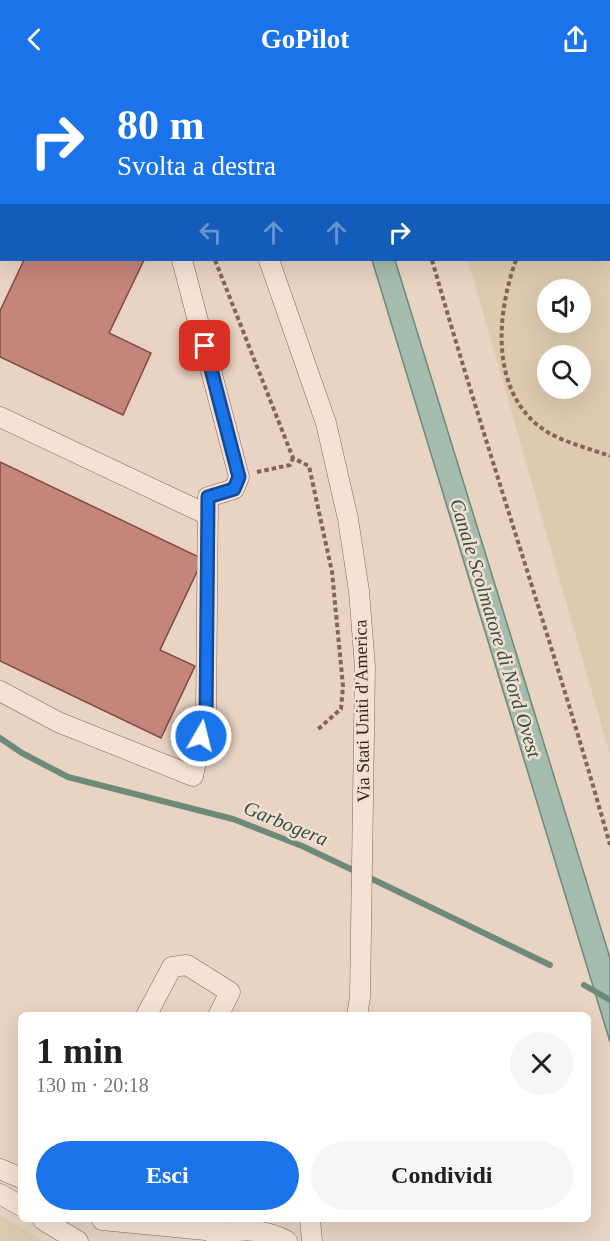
<!DOCTYPE html>
<html lang="it">
<meta charset="utf-8">
<style>
:root{--surface:#fff;--page:#f6f6f6;--text:#202124;--muted:#757577;--accent:#1a73e8}
body{margin:0;font-family:Georgia,serif;background:var(--page);color:var(--text);height:100vh;display:flex;flex-direction:column;font-size:22px;white-space:nowrap}
*{box-sizing:border-box;margin:0}
p{font-size:20px;color:var(--muted)}
.icon{flex:none;width:33px;height:33px;fill:none;stroke:currentColor;stroke-width:2;stroke-linecap:round;stroke-linejoin:round}
.map{position:relative;flex:1;overflow:hidden}
.drawer{position:absolute;left:18px;top:934px;width:573px;height:210px;display:flex;flex-direction:column;background:var(--surface);border-radius:9px;box-shadow:0 6px 24px #0002}
.drawer>*{flex:none}
.top-card{position:absolute;left:0px;top:0px;width:610px;height:183px;box-shadow:0 6px 24px #0002;background:#1a73e8;color:#fff;overflow:hidden}
.controls{position:absolute;left:537px;top:201px;display:grid;gap:12px}
.controls a{display:grid;place-items:center;width:54px;height:54px;border-radius:50%;background:var(--surface);box-shadow:0 6px 24px #0002;font-size:30px}
.pin{position:absolute;display:grid;place-items:center;width:51px;height:51px;color:#fff;margin:-26px;border-radius:12px;box-shadow:0 3px 9px #0006}
.me{position:absolute;width:66px;margin:-33px;rotate:8deg;stroke-linejoin:round;filter:drop-shadow(0 0 4px #0008)}
.turn{display:flex;align-items:center;gap:21px;height:126px;padding:0 18px;font-size:27px}
.turn .icon{width:78px;height:78px;stroke-width:2.5}
.turn b{display:block;font-size:42px;line-height:51px}
.lanes{display:flex;align-items:center;height:57px;padding:0 18px;background:#0003;justify-content:center;gap:30px;direction:ltr}
.lanes .off{opacity:.35}
.round{display:grid;place-items:center;flex:none;width:63px;height:63px;border-radius:32px;background:var(--page)}
.head{display:flex;align-items:center;justify-content:space-between;height:102px;padding:0 18px}
h1{font-size:36px;font-weight:800;line-height:45px}
.action{display:flex;gap:12px;margin-top:auto;padding:12px 18px}
.action a{flex:1;height:69px;border-radius:36px;background:var(--accent);color:#fff;font-size:24px;font-weight:800;line-height:69px;text-align:center}
.action a+a{background:var(--page);color:var(--text)}
header{display:flex;justify-content:space-between;align-items:center;height:78px;padding:0 18px;background:var(--accent);color:#fff;font-size:27px;font-weight:800}
.map>svg:first-child{display:block}
</style>
<header><svg class="icon" aria-label="back" viewBox="0 0 24 24"><path d="M15 5l-7 7 7 7"/></svg>GoPilot<svg class="icon" aria-label="share" viewBox="0 0 24 24"><path d="M12 15V3M7 8l5-5 5 5M5 13v7h14v-7"/></svg></header>
<div class="map">
<svg width="610" height="1163" viewBox="0 0 610 1163">
<rect width="100%" height="100%" fill="#e9d3c2"/>
<path fill="#decab0" fill-rule="evenodd" d="M415,0H610V677L468,182H609V2ZM548,212H580V244H548ZM548,278H580V310H548Z
M0,1137L2,1138L43,1163H0Z"/>
<path fill="#a4bcae" stroke="#6c897a" stroke-width="1.5" d="M372,182H395L610,880V964Z"/>
<g fill="none" stroke-linecap="round" stroke-linejoin="round">
<path stroke="#6c897a" stroke-width="6" d="M0,660L22,675L68,699L233,741L302,768L357,794
M366,798L550,887
M584,907L610,922"/>
<path stroke="#a4bcae" stroke-width="21" d="M326,0V2"/>
</g>
<path fill="#c4857b" stroke="#7e4a43" stroke-width="1.5" d="M24,182H144L109,255L151,275L123,337L0,279V233Z
M0,384L203,481L160,572L195,588L161,660L0,583Z"/>
<g fill="none" stroke-linecap="round" stroke-linejoin="round">
<g stroke="#81655b" stroke-width="21">
<path id="minor" d="M134,0L135,2
M0,6H2
M269,182L326,345L348,441L359,513L365,589L360,919L357,938
M0,339L208,437
M0,613L58,644L193,698L206,638L208,419L234,411L239,399L182,182
M146,938L172,889L187,887L230,914L218,938
M0,1091L21,1100
M0,1116L21,1128
M43,1142L78,1163
M102,1142L226,1154
M310,1142L312,1163
M215,1159C238,1149 265,1151 287,1163"/>
</g>
<path stroke="#81655b" stroke-width="4" stroke-dasharray="4.5 3" stroke-linecap="butt" d="M165,0L169,2
M284,0V2
M381,0V2
M578,2L579,0
M215,182L293,380L309,388L332,494L343,608L341,631L317,652
M432,182C488,378 555,571 610,767
M516,182C498,232 490,303 534,344C553,362 585,369 610,378
M257,394L290,387L293,380"/>
<use href="#minor" stroke="#f5e2d4" stroke-width="20"/>
</g>
<g fill="none" stroke-linecap="round" stroke-linejoin="round">
<g stroke="#114b97" stroke-width="15">
<path id="route" d="M201,658L206,638L208,419L234,411L239,399L205,268"/>
</g>
<use href="#route" stroke="#1a73e8" stroke-width="10"/>
</g>
<g text-anchor="middle" dominant-baseline="central" stroke-width="5" stroke-linejoin="round" paint-order="stroke">
<g font-size="18" fill="#33221e" stroke="#f2dfd1">
<text transform="translate(362 633) rotate(-91)">Via Stati Uniti d'America</text>
</g>
<g font-size="20" font-style="italic" fill="#2e5145" stroke="#f2dfd1">
<text transform="translate(496 550) rotate(73)">Canale Scolmatore di Nord Ovest</text>
<text transform="translate(286 745) rotate(22)">Garbogera</text>
</g>
</g>
</svg>
<div class="controls">
<a><svg class="icon" aria-label="sound" viewBox="0 0 24 24"><path d="M4 9h4l5-4v14l-5-4H4zM17 9q2 3 0 6"/></svg></a>
<a><svg class="icon" aria-label="search" viewBox="0 0 24 24"><circle cx="10" cy="10" r="6"/><path d="M15 15l6 6"/></svg></a>
</div>
<div class="pin" style="left:205px;top:268px;background:#d93025"><svg class="icon" aria-label="arrive" viewBox="0 0 24 24"><path d="M6 21V4h12l-3 4 3 4H6"/></svg></div>
<svg class="me" style="left:201px;top:658px" viewBox="-20 -20 40 40"><circle r="17" fill="#1a73e8" stroke="#fff" stroke-width="3"/><path d="M0-11L8 9 0 5-8 9z" fill="#fff"/></svg>
<div class="top-card">
<div class="turn"><svg class="icon" aria-label="right" viewBox="0 0 24 24"><path d="M7 20v-9h11M14 6l5 5-5 5"/></svg><div><b>80 m</b>Svolta a destra</div></div>
<div class="lanes"><svg class="icon off" aria-label="left" viewBox="0 0 24 24"><path d="M17 20v-9H6M10 6l-5 5 5 5"/></svg><svg class="icon off" aria-label="ahead" viewBox="0 0 24 24"><path d="M12 20V5M6 11l6-6 6 6"/></svg><svg class="icon off" aria-label="ahead" viewBox="0 0 24 24"><path d="M12 20V5M6 11l6-6 6 6"/></svg><svg class="icon" aria-label="right" viewBox="0 0 24 24"><path d="M7 20v-9h11M14 6l5 5-5 5"/></svg></div>
</div>
<section class="drawer">
<div class="head"><div><h1>1 min</h1><p>130 m · 20:18</p></div><a class="round"><svg class="icon" aria-label="close" viewBox="0 0 24 24"><path d="M6 6l12 12M18 6L6 18"/></svg></a></div>
<div class="action"><a>Esci</a><a>Condividi</a></div>
</section>
</div>
